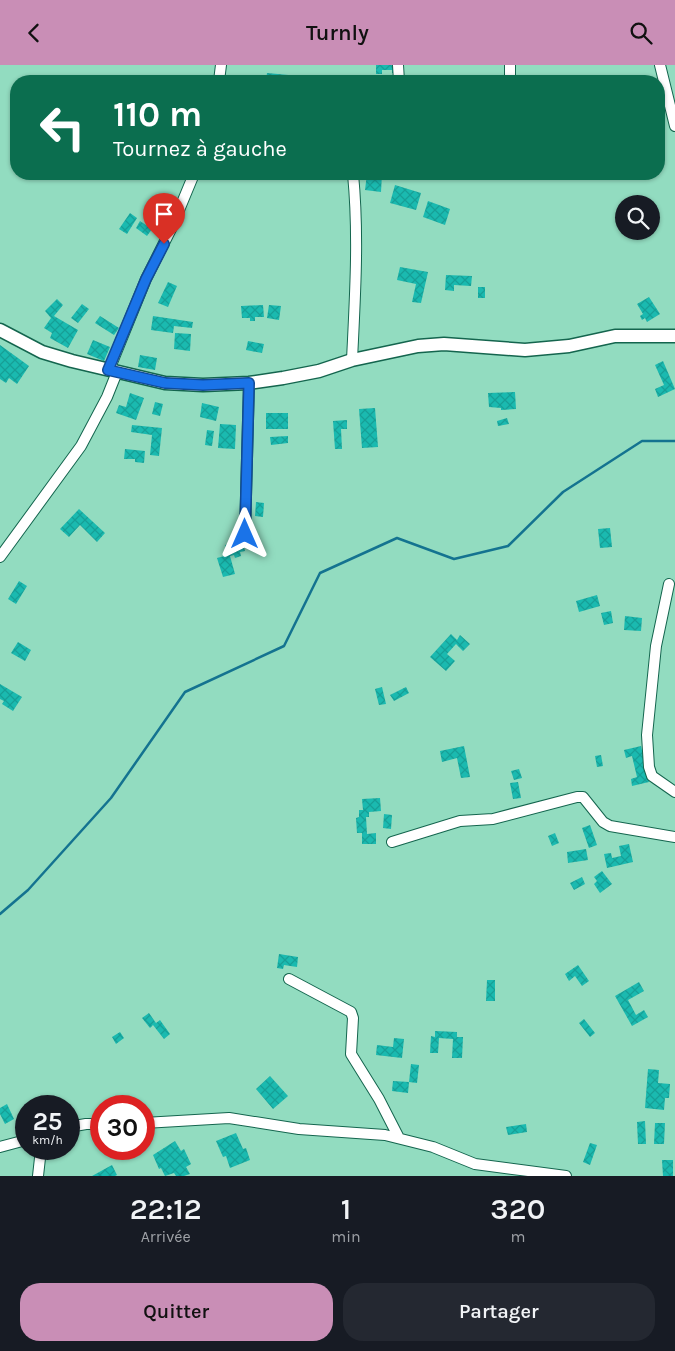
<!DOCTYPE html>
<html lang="fr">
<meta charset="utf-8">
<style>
:root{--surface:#171b24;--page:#242831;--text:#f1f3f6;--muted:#9ea1a6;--accent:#c98eb6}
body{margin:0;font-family:Karla,sans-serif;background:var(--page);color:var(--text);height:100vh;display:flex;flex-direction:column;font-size:19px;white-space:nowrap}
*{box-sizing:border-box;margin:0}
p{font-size:16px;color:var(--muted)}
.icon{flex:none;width:28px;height:28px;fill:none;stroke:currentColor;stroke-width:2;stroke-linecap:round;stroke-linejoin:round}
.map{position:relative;height:1111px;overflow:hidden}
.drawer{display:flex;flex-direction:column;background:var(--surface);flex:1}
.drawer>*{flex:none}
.banner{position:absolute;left:10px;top:10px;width:655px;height:105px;border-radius:20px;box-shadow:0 1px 4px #0004;background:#0b6e4f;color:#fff;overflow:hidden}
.tools{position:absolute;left:615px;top:130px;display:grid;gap:10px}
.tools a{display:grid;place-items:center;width:45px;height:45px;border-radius:50%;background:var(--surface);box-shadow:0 1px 4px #0004;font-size:25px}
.speed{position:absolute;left:15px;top:1030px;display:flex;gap:10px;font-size:25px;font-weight:700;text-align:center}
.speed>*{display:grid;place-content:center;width:65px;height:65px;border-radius:50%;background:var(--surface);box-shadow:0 1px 4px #0004;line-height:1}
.speed small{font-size:12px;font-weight:400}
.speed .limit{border:8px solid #d22;background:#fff;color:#111}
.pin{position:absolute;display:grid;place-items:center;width:42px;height:42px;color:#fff;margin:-51px -21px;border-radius:50% 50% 50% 0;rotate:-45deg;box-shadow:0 0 5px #0007}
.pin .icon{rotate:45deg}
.me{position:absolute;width:55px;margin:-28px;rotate:0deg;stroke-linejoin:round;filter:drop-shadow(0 0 4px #0008)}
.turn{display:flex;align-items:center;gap:18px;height:105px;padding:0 20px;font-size:22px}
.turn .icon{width:65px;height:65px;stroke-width:2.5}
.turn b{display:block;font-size:35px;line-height:42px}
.eta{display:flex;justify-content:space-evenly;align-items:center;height:85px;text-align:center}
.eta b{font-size:30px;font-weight:600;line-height:35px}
.action{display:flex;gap:10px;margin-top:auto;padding:10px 20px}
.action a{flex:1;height:58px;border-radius:20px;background:var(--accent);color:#111;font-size:20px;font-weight:600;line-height:58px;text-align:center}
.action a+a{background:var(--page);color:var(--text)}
header{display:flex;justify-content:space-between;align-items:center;height:65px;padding:0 20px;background:var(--accent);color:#111;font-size:22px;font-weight:600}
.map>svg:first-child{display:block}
</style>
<header><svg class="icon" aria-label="back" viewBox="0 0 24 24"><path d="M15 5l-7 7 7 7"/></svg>Turnly<svg class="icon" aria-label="search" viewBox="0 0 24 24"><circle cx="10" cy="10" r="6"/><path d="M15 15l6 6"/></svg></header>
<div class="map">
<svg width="675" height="1111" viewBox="0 0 675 1111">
<defs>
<pattern id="building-cross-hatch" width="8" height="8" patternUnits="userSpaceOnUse" patternTransform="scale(1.25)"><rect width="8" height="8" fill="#1abab0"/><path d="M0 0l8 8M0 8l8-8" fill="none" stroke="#169f96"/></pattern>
</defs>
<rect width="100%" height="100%" fill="#92dcc0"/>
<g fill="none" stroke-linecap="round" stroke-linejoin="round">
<path stroke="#147390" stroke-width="2.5" d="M0,849L28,825L111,733L185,627L284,581L320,508L397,473L454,494L508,481L563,427L642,376H675"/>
</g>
<path fill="url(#building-cross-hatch)" d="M376,0H395L394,8H392V5H382V9H376Z
M267,8L299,11L298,16H266Z
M193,10L206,14V16H191Z
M367,109H382L381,127L365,125Z
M395,120L421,128L416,145L390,138Z
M428,136L450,144L445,160L423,152Z
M130,148L137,153L127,169L119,164Z
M140,156L152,164L147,171L136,163Z
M400,202L428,207L421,238L412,237L416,219L397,215Z
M446,210L472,211L471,221L454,220V226L445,225Z
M168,217L177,221L168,242L158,238Z
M478,222H485V233H478Z
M649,232L660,249L647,257L645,253L642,255L640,251L643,249L637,239Z
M57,234L63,240L54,251L78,265L68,283L50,273L52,268L44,263L51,253L45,246Z
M82,239L89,244L78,258L71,253Z
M263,240L264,252H255V256H250V253H242L241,241Z
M269,240L281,241L279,255L267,253Z
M100,251L119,263L114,270L95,258Z
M153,251L193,257L192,263L174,261L173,268L151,265Z
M175,268L191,269L190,286L174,284Z
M93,275L110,282L104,296L87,289Z
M248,276L264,279L262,288L246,285Z
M0,280L29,301L17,319L9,313L6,318L0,314Z
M140,290L157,293L155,305L138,302Z
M663,296L675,324L658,332L655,324L664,320L655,300Z
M515,327L516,344L501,345V343L489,342L488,328Z
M130,328L144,333L136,355L116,348L119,340L126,342Z
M155,337L163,339L160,351L152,349Z
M202,338L219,342L216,356L200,352Z
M375,343L378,382L362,383L359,344Z
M266,348H288V364H266Z
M507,353L509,359L498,361L497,356Z
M347,355V364H341L342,384H335L333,356Z
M220,359L236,360L235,384L218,383Z
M132,360L162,363L159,391L150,390L152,370L131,367Z
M207,365L214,366L212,381L205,380Z
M288,371V378L271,380L270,372Z
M125,384L145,386L144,398L135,397V394H124Z
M256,437L264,438L263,452L255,451Z
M79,444L105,468L97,477L80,460L69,472L60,464Z
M610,463L612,482L600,483L598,464Z
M242,475L245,486L240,487L241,491L235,493L234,490L230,491L235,509L223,512L217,493L228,490L225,480Z
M19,516L27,521L16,539L8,534Z
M597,530L600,541L579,547L576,536Z
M611,546L613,558L604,560L601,548Z
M625,551L642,553L641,566L624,565Z
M451,569L457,575L460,570L470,579L463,586L456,579L447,589L455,596L446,606L430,592Z
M18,577L31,585L25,596L11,588Z
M0,619L22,632L13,646L2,639L4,636L0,634Z
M382,622L386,639L379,640L375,624Z
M406,622L409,628L394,636L390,630Z
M464,681L470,712L461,713L457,693L442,697L440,686Z
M641,681L649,717L632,721L631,714L637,712L632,691L626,693L624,685Z
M601,690L603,701L597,702L595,691Z
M519,704L522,713L514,715L511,706Z
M518,717L521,733L513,734L510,718Z
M380,733L381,746L369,747V752H366L367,769L376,768V779H362V768H357L356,753L359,752V745H363L362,734Z
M384,749L392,750L391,764L383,763Z
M590,760L597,780L589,783L582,763Z
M555,768L559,778L552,781L548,771Z
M629,779L633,797L607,803L604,789L611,788L612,793L621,791L619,781Z
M586,784L588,795L568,798L567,787Z
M602,806L612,819L600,828L594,819L597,816L594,812Z
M582,812L585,819L574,825L570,818Z
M279,889L298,892L297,902L284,900L283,904L277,903Z
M578,900L589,916L582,921L575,911L569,916L565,909Z
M487,915H495V936H486Z
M639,917L644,926L628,935L636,950L644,945L648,952L632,961L615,931Z
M149,948L156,958L160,955L170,969L164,974L153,960L150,963L142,953Z
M584,954L595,968L590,972L579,958Z
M435,966L457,967V972H463L462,993H452L453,974L439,973L438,988H430L431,971L435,972Z
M120,967L124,973L116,979L112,972Z
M394,973L404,974L402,993L376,990L377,980L393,982Z
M411,999L419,1000L417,1018L409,1017Z
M648,1004L659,1005L658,1018L670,1019L669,1033H665L664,1045L645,1043Z
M270,1011L288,1031L273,1044L256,1024Z
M393,1016L409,1017L408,1028L392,1026Z
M7,1039L14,1054L5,1059L0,1049V1043Z
M645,1056L646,1079H638L637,1057Z
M655,1058H665L664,1079H654Z
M526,1059L527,1067L508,1070L506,1062Z
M236,1068L243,1084L246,1083L250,1095L230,1103L226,1091L223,1092L216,1076Z
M175,1076L181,1086L184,1084L191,1099L186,1102L190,1109L184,1111H176L174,1108L165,1111L161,1103L159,1104L153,1090Z
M590,1078L597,1080L590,1100L583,1097Z
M662,1095H673V1111H663Z
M112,1100L117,1110L115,1111H92Z"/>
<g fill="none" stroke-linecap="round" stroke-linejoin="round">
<g stroke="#14654e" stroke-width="12">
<path id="minor" d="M398,0L399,16
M660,0L675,61
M219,16L221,0
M510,16V0
M352,295C355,232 359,171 353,109
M109,305L146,214L172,162L194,109
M245,469L249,318
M0,492L81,381L107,332L117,307
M669,519L656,581L647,670L649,702L652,711L675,727
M392,777L460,756L493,754L577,732H583L603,757L610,761L675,772
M289,914L351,947L353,953L351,989L379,1034L399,1073
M144,1058L229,1053L299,1064L385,1070L433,1082L475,1099L566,1111
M69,1062L86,1059H101
M0,1082L26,1075
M38,1111L41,1084"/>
</g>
<g stroke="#14654e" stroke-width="15">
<path id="tertiary" d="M0,265L42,287L72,296L165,318L203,320L249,318L283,313L319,306L352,295L418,281L444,279L525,285L569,281L615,271H675"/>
</g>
<use href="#minor" stroke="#fff" stroke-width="10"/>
<use href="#tertiary" stroke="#fff" stroke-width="12"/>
</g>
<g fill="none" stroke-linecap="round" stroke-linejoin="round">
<g stroke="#114b97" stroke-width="12">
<path id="route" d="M164,179L146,214L108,305L165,318L203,320L249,318L245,469"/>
</g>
<use href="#route" stroke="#1a73e8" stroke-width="9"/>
</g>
</svg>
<div class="tools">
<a><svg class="icon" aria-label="search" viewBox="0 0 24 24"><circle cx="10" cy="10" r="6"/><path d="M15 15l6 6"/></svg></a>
</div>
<div class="speed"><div>25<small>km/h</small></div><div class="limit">30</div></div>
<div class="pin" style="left:164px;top:179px;background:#d93025"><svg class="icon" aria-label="arrive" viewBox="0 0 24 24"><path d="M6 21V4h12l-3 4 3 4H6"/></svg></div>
<svg class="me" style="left:245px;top:469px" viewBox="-20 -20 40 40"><path d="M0-17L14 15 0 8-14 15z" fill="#1a73e8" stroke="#fff" stroke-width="4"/></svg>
<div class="banner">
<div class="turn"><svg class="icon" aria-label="left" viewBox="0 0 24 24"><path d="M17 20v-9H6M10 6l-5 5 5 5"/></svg><div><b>110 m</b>Tournez à gauche</div></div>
</div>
</div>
<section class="drawer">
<div class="eta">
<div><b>22:12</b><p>Arrivée</p></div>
<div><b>1</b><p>min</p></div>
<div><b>320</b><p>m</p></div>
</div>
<div class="action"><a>Quitter</a><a>Partager</a></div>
</section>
